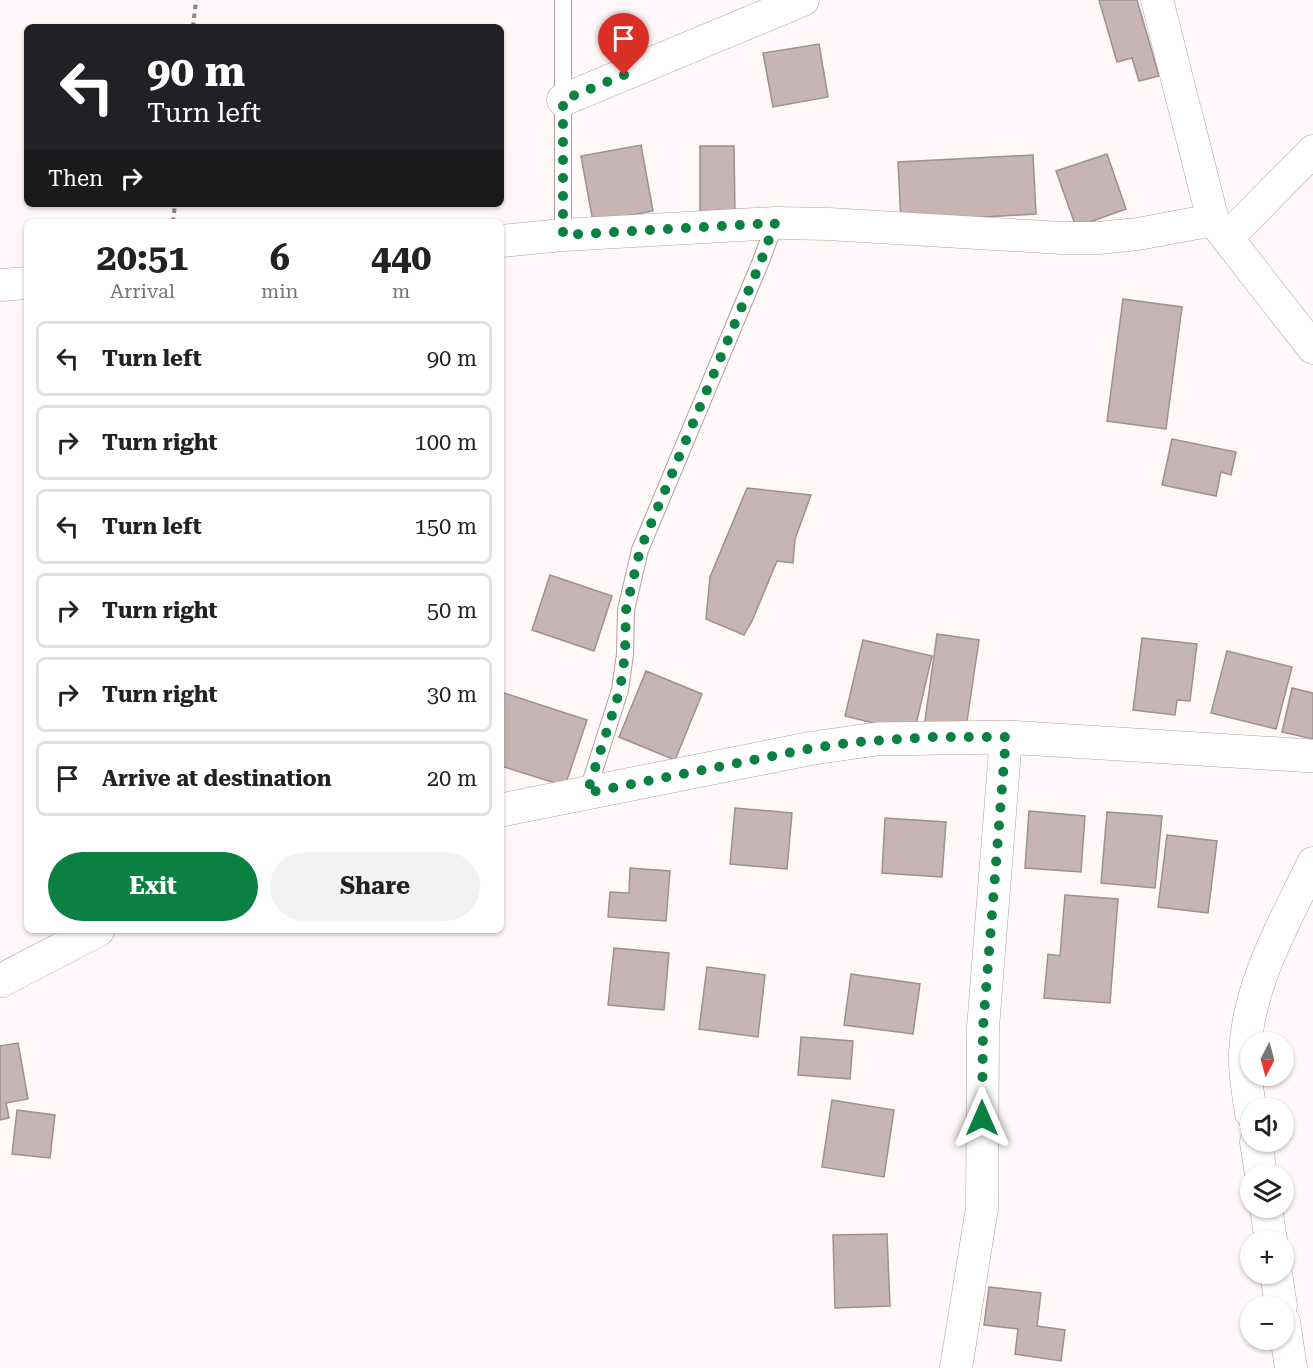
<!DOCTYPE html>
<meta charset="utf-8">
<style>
:root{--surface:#fff;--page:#f2f2f2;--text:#222;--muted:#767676;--line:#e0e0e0;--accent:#0b8043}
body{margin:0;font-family:"Roboto Serif",serif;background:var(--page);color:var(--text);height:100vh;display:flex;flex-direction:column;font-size:22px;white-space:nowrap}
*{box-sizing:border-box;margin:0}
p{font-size:20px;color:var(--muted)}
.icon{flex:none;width:33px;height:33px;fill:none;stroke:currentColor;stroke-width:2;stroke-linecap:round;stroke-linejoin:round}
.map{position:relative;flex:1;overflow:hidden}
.side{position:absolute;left:24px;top:219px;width:480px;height:714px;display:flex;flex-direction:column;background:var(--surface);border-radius:9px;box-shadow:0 2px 4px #0004}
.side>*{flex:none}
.hud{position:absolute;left:24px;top:24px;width:480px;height:183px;border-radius:9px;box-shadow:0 2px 4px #0004;background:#202124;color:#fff;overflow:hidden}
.needle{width:39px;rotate:186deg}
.fabs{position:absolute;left:1240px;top:1032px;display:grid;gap:12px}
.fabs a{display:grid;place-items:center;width:54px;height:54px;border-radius:50%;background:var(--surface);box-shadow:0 2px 4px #0004;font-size:30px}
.pin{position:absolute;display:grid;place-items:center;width:51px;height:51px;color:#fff;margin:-62px -26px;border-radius:50% 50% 50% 0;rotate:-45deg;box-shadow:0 0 6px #0007}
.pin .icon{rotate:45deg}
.me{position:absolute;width:66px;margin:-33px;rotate:0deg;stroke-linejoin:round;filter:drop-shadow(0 0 4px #0008)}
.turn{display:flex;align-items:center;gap:21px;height:126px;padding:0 24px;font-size:27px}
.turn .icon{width:78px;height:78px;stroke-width:2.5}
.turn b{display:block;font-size:42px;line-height:51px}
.then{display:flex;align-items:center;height:57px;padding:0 24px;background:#0003;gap:12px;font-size:22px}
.eta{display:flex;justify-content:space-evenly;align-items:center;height:102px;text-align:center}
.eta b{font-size:36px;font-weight:700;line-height:42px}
.button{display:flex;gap:12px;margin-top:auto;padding:12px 24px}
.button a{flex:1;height:69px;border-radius:36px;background:var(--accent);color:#fff;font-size:24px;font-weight:700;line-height:69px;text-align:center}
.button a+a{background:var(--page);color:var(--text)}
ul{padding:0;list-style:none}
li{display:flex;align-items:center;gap:18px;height:75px;margin:0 12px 9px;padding:0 12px;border:3px solid var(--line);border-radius:9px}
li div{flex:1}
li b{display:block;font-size:22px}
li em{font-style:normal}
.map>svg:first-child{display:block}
</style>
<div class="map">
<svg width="1313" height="1368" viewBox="0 0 1313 1368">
<rect width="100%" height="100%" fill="#fff7f8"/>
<path fill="#c7b5b6" stroke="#a08f91" stroke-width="1.5" d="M1099,0H1137L1159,76L1139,81L1132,58L1117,62Z
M819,44L828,97L773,107L763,53Z
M641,145L653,211L593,222L581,156Z
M700,146H734L735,213H700Z
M1107,154L1126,209L1076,227L1056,171Z
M1033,155L1036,214L901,222L898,162Z
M1123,299L1182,307L1166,429L1107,421Z
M1172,439L1236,452L1231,475L1221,472L1216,496L1162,485Z
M747,488L811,495L795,539L793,563L777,561L752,621L744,635L706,619L710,577Z
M550,575L612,596L594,651L532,630Z
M937,634L979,640L965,735L924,728Z
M1142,638L1197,644L1190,701L1177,700L1175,715L1133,710Z
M863,640L932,656L914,733L845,716Z
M1227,651L1292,667L1276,729L1211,713Z
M646,671L702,694L675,760L619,737Z
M1292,688L1313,693V739L1282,732Z
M501,692L587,720L565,786L501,766Z
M735,808L792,813L787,869L730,864Z
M1029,811L1085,816L1081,872L1025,868Z
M1107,812L1162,816L1155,888L1101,883Z
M885,818L946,822L942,877L882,873Z
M1167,835L1217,841L1208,913L1158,907Z
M630,868L670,871L666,921L608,917L610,892L629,893Z
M1065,895L1118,899L1110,1003L1044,998L1048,954L1060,956Z
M614,948L669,953L664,1010L608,1005Z
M707,967L765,975L758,1037L699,1029Z
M851,974L920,984L913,1034L844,1025Z
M801,1037L853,1041L850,1079L798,1075Z
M18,1043L28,1099L6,1103L9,1118L0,1120V1046Z
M832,1100L894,1110L884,1177L822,1167Z
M17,1110L55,1115L50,1158L12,1154Z
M887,1234L890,1306L835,1308L833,1235Z
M989,1287L1041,1293L1037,1326L1065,1330L1061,1361L1015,1354L1018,1329L984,1325Z"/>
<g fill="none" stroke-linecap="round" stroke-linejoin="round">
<g stroke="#b2a1a2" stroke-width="18">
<path id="lane" d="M563,0V235
M587,793L620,690L625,654L626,610L640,550L761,261L775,223"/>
</g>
<g stroke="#b2a1a2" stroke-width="33">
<path id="street" d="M1157,0L1213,220L1313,348
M563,100L803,0
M1227,238L1313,151
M501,241L563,235L775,223L828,224L1062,238H1098L1138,234L1213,220
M0,285L27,283
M1251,1113C1248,1093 1244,1073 1245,1053C1248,984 1284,924 1313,863
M1256,1142L1261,1174
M1266,1208L1271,1240
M1276,1274L1281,1306
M1284,1322L1291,1368
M956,1368L982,1208L983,1028L1006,737"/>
</g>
<g stroke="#b2a1a2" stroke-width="34">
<path id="secondary" d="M501,810L813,748L877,739L1006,737L1313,756
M0,981L98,930"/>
</g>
<path stroke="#8b8485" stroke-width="4" stroke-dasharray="4.5 4.5" stroke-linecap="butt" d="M193,27L196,0
M173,222L175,204"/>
<use href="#lane" stroke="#fff" stroke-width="16"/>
<use href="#street" stroke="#fff" stroke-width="32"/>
<use href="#secondary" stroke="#fff" stroke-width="33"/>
</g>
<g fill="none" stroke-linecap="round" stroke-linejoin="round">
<path stroke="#0b8043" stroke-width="10" stroke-dasharray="0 18" d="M624,75L563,100V235L775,223L761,261L640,550L626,610L625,654L620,690L587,793L813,748L856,742L932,737H1006L983,1028L982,1118"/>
</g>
</svg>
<div class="fabs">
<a><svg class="needle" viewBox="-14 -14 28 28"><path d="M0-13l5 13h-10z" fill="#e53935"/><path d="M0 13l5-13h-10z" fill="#767676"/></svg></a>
<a><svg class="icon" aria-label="sound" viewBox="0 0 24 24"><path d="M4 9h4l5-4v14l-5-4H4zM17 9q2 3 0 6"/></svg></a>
<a><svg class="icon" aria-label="layers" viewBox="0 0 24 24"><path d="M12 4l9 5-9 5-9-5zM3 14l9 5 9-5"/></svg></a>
<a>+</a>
<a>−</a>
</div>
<div class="pin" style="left:624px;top:75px;background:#d93025"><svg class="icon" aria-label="arrive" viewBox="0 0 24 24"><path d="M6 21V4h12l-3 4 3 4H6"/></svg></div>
<svg class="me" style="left:982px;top:1118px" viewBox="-20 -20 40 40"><path d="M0-17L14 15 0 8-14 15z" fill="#0b8043" stroke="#fff" stroke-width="4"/></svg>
<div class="hud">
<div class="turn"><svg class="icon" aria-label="left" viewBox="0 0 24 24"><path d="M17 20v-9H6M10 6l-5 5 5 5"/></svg><div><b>90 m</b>Turn left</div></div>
<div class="then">Then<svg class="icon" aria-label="right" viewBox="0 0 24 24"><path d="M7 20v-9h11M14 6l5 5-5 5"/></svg></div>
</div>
<section class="side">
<div class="eta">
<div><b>20:51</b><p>Arrival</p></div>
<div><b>6</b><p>min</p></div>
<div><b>440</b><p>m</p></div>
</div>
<ul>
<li><svg class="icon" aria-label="left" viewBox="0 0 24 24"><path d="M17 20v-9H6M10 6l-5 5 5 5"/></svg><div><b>Turn left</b></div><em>90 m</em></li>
<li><svg class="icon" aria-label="right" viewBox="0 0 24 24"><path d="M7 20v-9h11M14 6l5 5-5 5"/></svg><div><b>Turn right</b></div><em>100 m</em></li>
<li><svg class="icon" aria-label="left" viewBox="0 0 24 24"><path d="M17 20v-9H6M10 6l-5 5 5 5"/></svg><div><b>Turn left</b></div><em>150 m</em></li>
<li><svg class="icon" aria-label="right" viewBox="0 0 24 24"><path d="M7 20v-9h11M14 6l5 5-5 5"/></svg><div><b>Turn right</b></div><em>50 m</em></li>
<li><svg class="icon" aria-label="right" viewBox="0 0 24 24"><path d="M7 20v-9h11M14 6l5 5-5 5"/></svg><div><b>Turn right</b></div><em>30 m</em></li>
<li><svg class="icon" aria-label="arrive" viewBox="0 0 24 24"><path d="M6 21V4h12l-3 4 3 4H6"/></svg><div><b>Arrive at destination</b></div><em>20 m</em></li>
</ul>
<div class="button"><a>Exit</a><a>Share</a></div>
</section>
</div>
